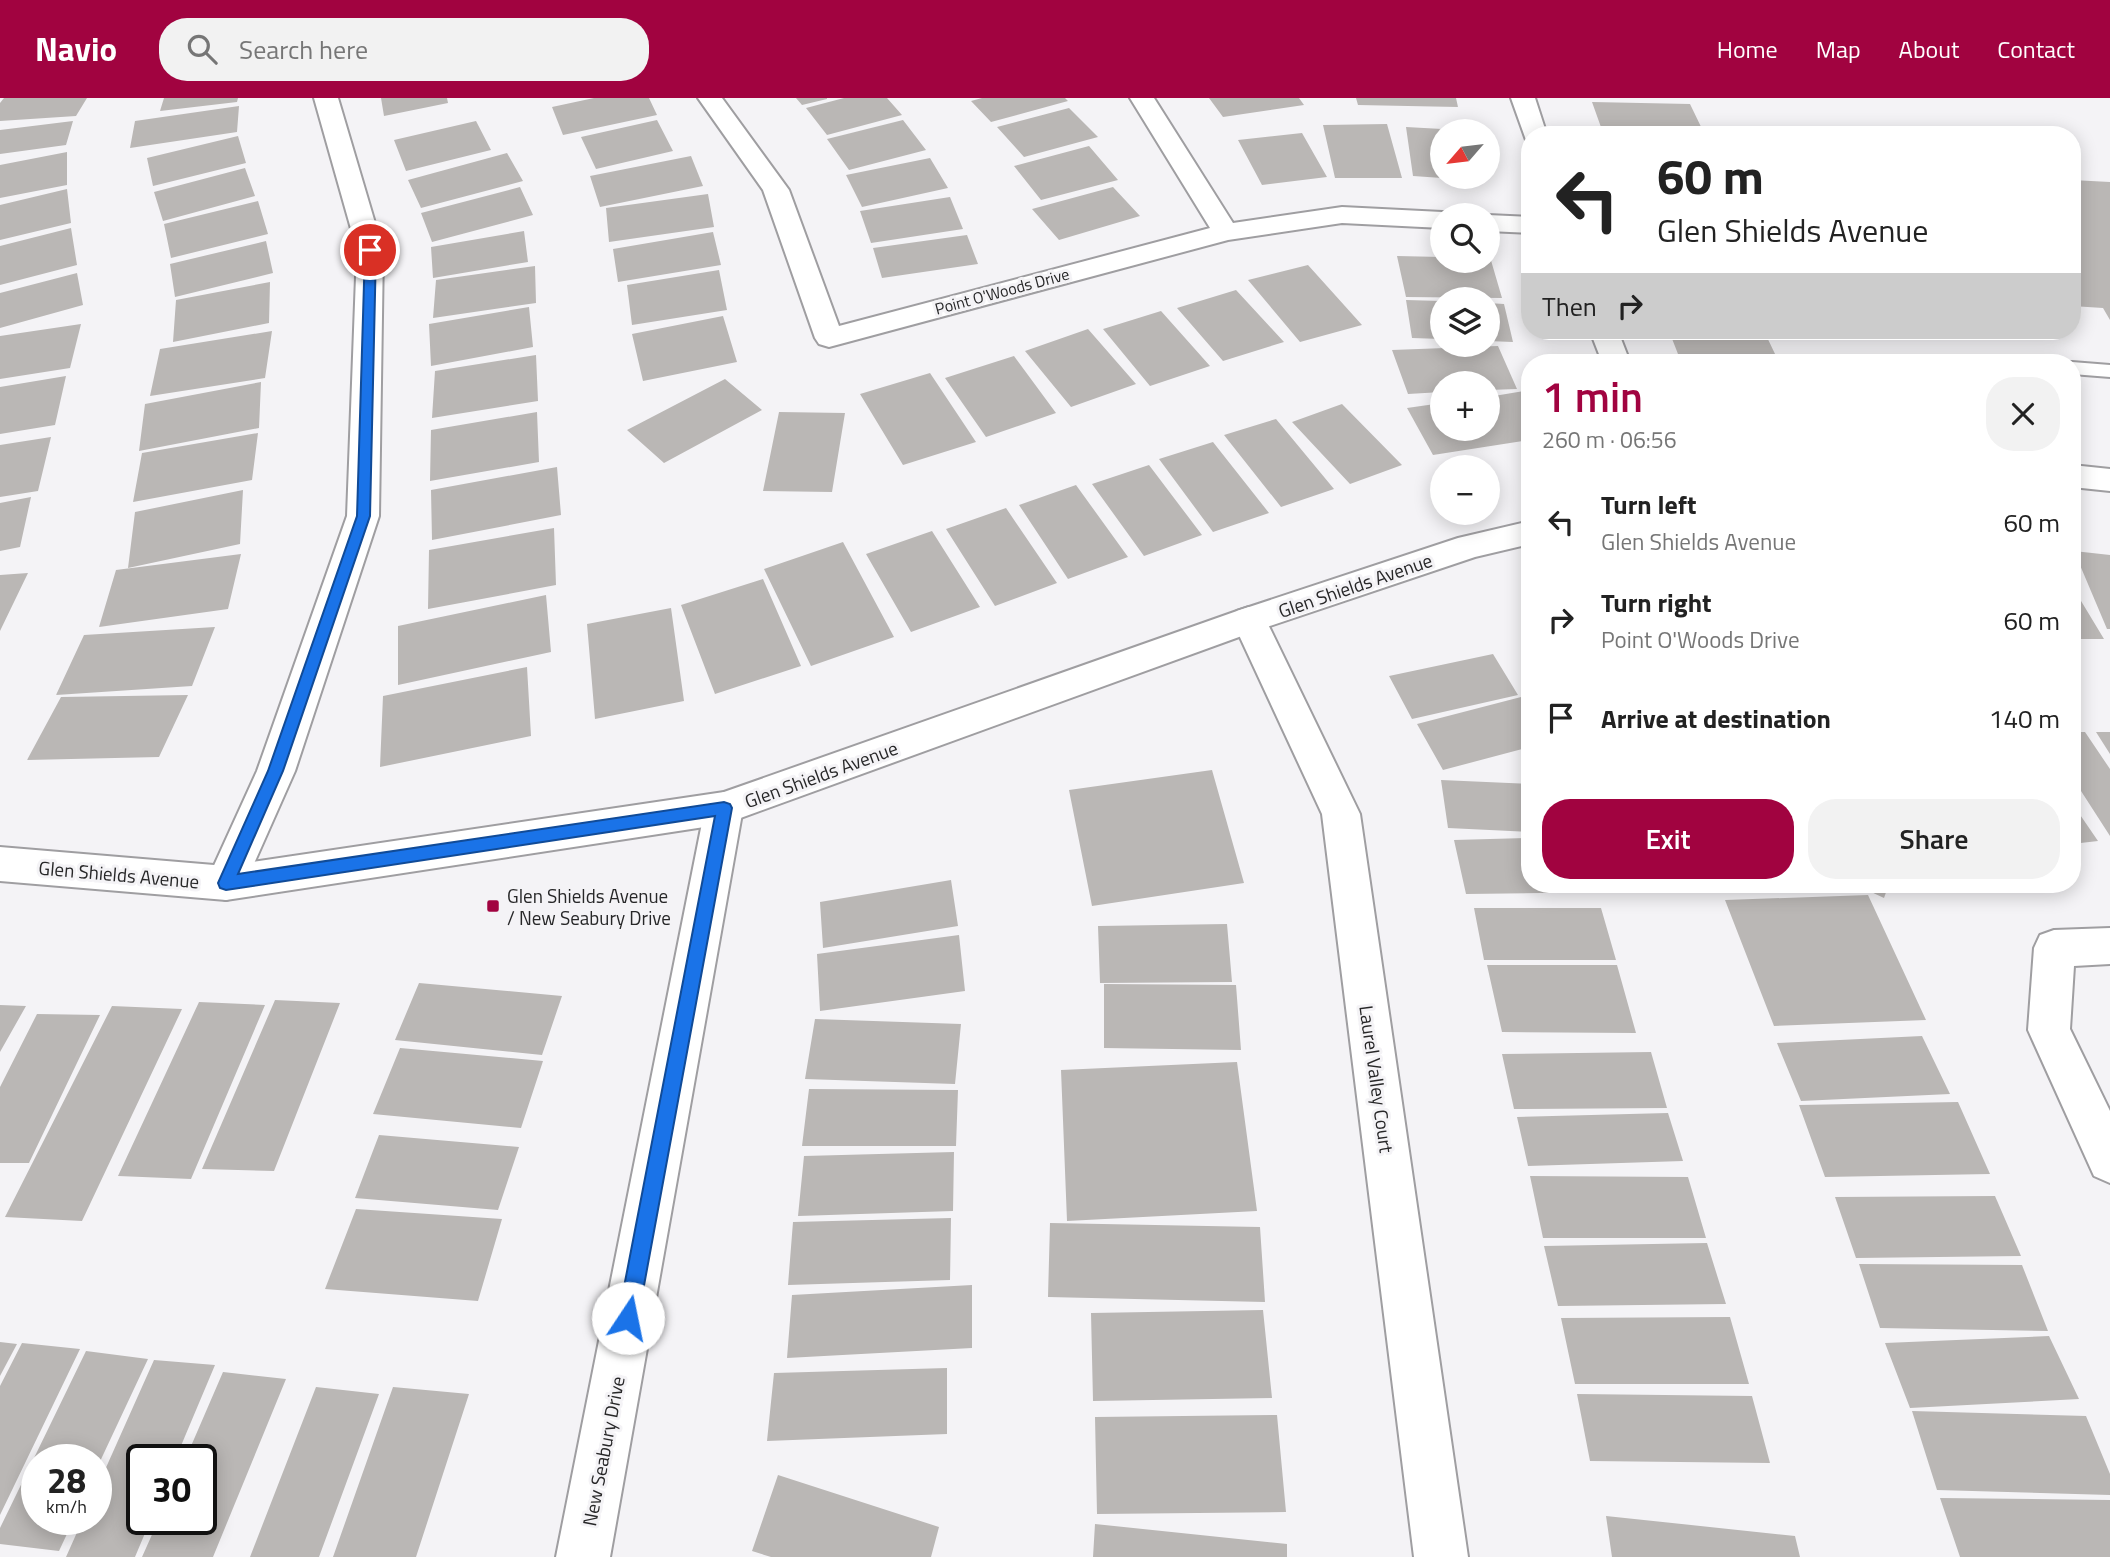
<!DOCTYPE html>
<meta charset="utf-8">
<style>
:root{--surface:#fff;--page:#f2f2f2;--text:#222;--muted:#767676;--accent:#a10340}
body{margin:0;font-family:"Titillium Web",sans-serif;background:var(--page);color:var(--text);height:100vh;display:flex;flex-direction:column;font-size:26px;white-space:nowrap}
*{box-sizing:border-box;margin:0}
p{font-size:23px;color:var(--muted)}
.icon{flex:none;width:38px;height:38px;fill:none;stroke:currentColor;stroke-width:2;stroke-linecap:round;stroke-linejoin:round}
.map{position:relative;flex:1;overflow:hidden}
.side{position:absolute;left:1521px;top:256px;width:560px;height:539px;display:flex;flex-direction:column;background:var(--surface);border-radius:28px;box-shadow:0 4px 18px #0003}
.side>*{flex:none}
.hud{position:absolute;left:1521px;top:28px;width:560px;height:214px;border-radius:28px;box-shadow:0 4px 18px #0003;background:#fff;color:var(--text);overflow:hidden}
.needle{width:46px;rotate:242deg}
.controls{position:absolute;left:1430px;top:21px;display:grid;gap:14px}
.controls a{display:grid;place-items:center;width:70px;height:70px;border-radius:50%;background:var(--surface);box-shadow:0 4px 18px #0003;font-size:35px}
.speed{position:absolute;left:21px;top:1346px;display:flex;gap:14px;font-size:35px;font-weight:700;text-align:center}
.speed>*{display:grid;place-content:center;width:91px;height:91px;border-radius:50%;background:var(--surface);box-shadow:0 4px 18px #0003;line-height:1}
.speed small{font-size:18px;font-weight:400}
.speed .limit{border:4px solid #111;border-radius:10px;background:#fff;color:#111}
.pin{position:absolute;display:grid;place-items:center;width:60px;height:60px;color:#fff;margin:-30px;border:4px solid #fff;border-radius:50%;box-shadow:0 2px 7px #0007}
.me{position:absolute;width:77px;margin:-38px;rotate:11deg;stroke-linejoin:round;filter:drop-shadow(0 0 5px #0008)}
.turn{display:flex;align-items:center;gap:24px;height:147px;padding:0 21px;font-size:32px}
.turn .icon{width:91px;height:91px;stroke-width:2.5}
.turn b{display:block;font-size:49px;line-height:60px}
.then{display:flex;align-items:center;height:66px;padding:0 21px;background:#0003;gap:14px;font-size:26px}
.round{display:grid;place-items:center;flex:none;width:74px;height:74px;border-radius:28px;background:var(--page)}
.overview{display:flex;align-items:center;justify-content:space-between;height:119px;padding:0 21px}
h1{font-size:42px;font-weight:600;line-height:52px;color:var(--accent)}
.primary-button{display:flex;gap:14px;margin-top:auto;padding:14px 21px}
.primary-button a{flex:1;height:80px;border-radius:28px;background:var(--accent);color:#fff;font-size:28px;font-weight:600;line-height:80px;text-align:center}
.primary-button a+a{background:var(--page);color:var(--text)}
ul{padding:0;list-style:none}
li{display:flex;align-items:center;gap:21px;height:98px;padding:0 21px}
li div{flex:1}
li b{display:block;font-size:26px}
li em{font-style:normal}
header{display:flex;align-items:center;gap:42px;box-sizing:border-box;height:98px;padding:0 35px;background:var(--accent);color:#fff}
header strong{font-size:33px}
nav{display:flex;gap:38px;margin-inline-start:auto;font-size:24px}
.search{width:490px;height:63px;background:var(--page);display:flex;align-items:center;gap:18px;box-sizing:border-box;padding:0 24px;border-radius:28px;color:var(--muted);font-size:26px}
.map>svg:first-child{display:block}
</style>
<header>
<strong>Navio</strong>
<div class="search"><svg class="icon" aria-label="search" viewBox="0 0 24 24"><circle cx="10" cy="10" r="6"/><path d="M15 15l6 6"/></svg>Search here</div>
<nav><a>Home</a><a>Map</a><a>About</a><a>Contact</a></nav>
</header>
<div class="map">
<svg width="2110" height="1459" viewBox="0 0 2110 1459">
<rect width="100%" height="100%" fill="#f4f3f6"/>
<path fill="#bab7b5" d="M4,0H87L76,18L0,23V5Z
M164,0H238L237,4L160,13Z
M381,0H447L448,5L384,18Z
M594,0H649L657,17L563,37L552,9Z
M796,0H827V1L802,7Z
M844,0H887L902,17L827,37L806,10Z
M982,0H1065L1068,3L991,24L971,3Z
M1209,0H1299L1304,7L1223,19Z
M1356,0H1456L1458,9L1358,7Z
M1592,4L1690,6L1704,35L1602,32Z
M239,8L237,34L130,50L135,23Z
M1069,10L1098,39L1024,59L997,29Z
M657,22L673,53L596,71L581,39Z
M903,22L926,52L849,72L827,41Z
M73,23L66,47L0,56V32Z
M476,23L491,52L406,73L394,42Z
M1387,26L1402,80H1335L1323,27Z
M1406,29L1442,31V80L1413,78Z
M1302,35L1327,79L1262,87L1238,42Z
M238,38L246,65L153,88L147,60Z
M1089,48L1118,82L1041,102L1014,68Z
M67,54V87L0,100V67Z
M507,55L523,83L421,110L408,82Z
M691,58L703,88L600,109L590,78Z
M930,60L948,90L862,109L846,77Z
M245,70L255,98L163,123L154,94Z
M2072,82L2110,84V222L2103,210L2072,208Z
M520,89L533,117L432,144L421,115Z
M1113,89L1140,118L1059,142L1032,111Z
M67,91L71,125L0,142V107Z
M708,96L714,129L609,144L606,110Z
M950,99L963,131L871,145L860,113Z
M258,103L268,136L171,160L164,126Z
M71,130L77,167L0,187V148Z
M524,133L528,164L433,180L431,149Z
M713,134L721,167L618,184L613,151Z
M967,137L978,166L882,180L873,150Z
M266,143L273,175L175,199L170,166Z
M1397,158L1442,159V163H1488V159H1490L1502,200L1406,199Z
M1308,167L1362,227L1300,244L1248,182Z
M535,168L536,205L433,220L436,182Z
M719,172L727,212L632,227L627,187Z
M77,175L83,207L0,230V195Z
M270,184L269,225L173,244L176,202Z
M1236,192L1284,244L1223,263L1177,210Z
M1406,202L1442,203V241L1412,240Z
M1488,205L1504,206L1513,244L1488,243Z
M529,209L533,249L431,268L429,226Z
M1161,213L1210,268L1150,288L1103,231Z
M723,218L737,264L643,283L632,236Z
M81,226L70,270L0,281V238Z
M1088,231L1136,286L1071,309L1025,253Z
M272,233L265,280L150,298L160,251Z
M1669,233H1764L1776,258L1678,256Z
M1498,248L1517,291L1488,292V285H1442V294L1408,296L1392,252Z
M536,257L538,303L432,320L435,273Z
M1014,258L1056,315L986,339L945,280Z
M930,275L976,344L903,367L860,296Z
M66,278L55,327L0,336V289Z
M725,281L762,312L664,365L627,332Z
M261,284L259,330L139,353L145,306Z
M1524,293L1530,301V342L1433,357L1407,310L1442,305V331H1488V299Z
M1342,306L1402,367L1350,386L1292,324Z
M537,314L539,364L430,383L431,332Z
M779,314L845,315L832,394L763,393Z
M1276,321L1334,391L1281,409L1224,337Z
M258,335L252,382L133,404L142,355Z
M51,339L38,393L0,399V347Z
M1213,344L1269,415L1213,434L1159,361Z
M1149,367L1202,437L1144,458L1092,386Z
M557,369L561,417L432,442L431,392Z
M1076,387L1128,459L1068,481L1019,407Z
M243,392L240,446L128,470L135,414Z
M31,399L20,449L0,453V405Z
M1006,410L1057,485L995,508L946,431Z
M554,430L556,487L428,511L429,452Z
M932,433L980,509L911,534L866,456Z
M843,444L894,539L811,568L764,471Z
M2074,453L2110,457V531H2107Z
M241,456L228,511L99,529L116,472Z
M28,475L0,533V477Z
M763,481L801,568L715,596L681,507Z
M2072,488L2104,541H2072Z
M546,497L551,554L398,587V528Z
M671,510L684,603L595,621L587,526Z
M215,529L192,588L56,597L84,537Z
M1493,556L1518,597L1412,621L1389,578Z
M527,569L531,638L380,669L383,598Z
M188,597L159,659L27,662L61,599Z
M1521,599L1530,612V649L1443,672L1417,626Z
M2072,634H2085L2110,671V738L2072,679Z
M2096,634H2110V656Z
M1212,672L1244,785L1092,808L1069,692Z
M1441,682L1530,686V734L1448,730Z
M2072,705L2098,743L2072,746Z
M1530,740V786H1604L1607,794L1466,796L1454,742Z
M951,782L958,828L823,850L820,804Z
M1854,786H1889L1884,800Z
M1868,797L1926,922L1774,928L1725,802Z
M1474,810H1601L1616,862H1484Z
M1227,826L1232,884L1100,885L1098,828Z
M959,837L965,893L820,913L817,856Z
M1487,867H1617L1636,935L1502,934Z
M419,885L562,898L542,957L395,942Z
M1104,886L1236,887L1241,952L1104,950Z
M275,902L340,905L274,1073L202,1071Z
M199,904L265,907L191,1081L118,1078Z
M0,907L26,908L0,954Z
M112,908L182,911L82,1123L5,1119Z
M37,916L100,917L29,1065H0V989Z
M815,921L961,926L955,986L805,981Z
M1922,938L1950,996L1801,1003L1777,945Z
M400,950L543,963L521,1030L373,1016Z
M1651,954L1667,1010L1514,1011L1502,956Z
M1237,964L1257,1113L1067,1123L1061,972Z
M809,991L958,992L956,1048H802Z
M1958,1004L1990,1076L1825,1079L1799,1007Z
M1668,1015L1683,1063L1528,1068L1517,1019Z
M379,1037L519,1049L498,1112L355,1100Z
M954,1054L953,1113L798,1118L804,1058Z
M1530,1078L1688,1079L1706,1140H1543Z
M1995,1098L2021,1158L1856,1160L1835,1099Z
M356,1111L502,1121L478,1203L325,1191Z
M951,1120L950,1182L788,1187L793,1124Z
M1050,1125L1260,1129L1265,1204L1048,1199Z
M1707,1145L1726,1206L1558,1208L1544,1148Z
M1859,1166L2022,1167L2048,1233L1880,1230Z
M972,1187V1250L787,1260L792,1197Z
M1263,1212L1272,1300L1093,1303L1091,1215Z
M1730,1219L1749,1286H1575L1561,1220Z
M2049,1238L2079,1301L1910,1310L1885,1245Z
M0,1244L17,1246L0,1278Z
M22,1245L80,1251L0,1417V1288Z
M86,1253L148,1261L96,1372V1362H37V1421H74L59,1453L0,1446V1430Z
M154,1262L215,1267L175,1362H142V1421H151L135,1459H66L83,1421H96V1392Z
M947,1270V1336L767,1343L774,1275Z
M223,1274L286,1281L213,1459H142L159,1421H201V1362H185Z
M316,1289L379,1296L319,1459H250Z
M393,1289L469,1296L416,1459H333Z
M1577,1296L1752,1298L1770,1365L1590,1363Z
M1912,1313L2086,1318L2110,1376V1397L1937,1392Z
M1277,1317L1286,1414L1097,1416L1095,1319Z
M778,1377L939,1429L931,1459H771L752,1453Z
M1940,1400L2110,1402V1459H1960Z
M1606,1418L1795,1438L1800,1459H1612Z
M1095,1426L1287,1446V1459H1093Z"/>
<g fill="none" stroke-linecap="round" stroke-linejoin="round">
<g stroke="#9f9ea1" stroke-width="4">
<path id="service" d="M2071,264H2072L2110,267V279L2072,276Z"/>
</g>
<g stroke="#9f9ea1" stroke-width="4">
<path id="minor" d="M314,0H338L383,152L379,418L295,673L240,797L226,802L212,797L206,785L257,673L347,418L357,152Z
M698,0H722L789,92L839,228L1210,130L1130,0H1154L1233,125L1342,109L1442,114L1452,117H1442V130L1342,125L1228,142L829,249L819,246L815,240L763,92Z
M1511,0H1535L1547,37H1530V43L1526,42Z
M1488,117L1530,119V135L1488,133Z
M1590,233H1618L1630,264H1602Z
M1249,509L1261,513L1266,522L1360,716L1468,1459H1414L1322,716L1232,522L1237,513Z
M724,694L737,699L743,710L610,1459H556L705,710L711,699Z
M2110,830V866L2074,868L2070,931L2110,1013V1085L2094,1078L2028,932L2034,850L2040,837L2054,832Z"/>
</g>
<g stroke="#9f9ea1" stroke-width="4">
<path id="tertiary" d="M2072,367L2110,371V393L2072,389Z
M1530,423V446L1475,459L1261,531L724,726L226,802L0,783V749L226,768L724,694L1237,513L1458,440Z"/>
</g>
<use href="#service" fill="#fff" fill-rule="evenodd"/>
<use href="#minor" fill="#fff" fill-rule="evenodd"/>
<use href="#tertiary" fill="#fff" fill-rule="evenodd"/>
</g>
<path fill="#1a73e8" stroke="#114b97" stroke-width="2" d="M370,149L376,152L370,418L283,673L238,776L724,704L730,706L732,710L638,1220L635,1227L628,1230L621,1227L618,1220L715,718L226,792L220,790L218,785L268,673L357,418L365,152Z"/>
<rect fill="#a10340" stroke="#f4f3f6" stroke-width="2.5" x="486" y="801" width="14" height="14" rx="3.5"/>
<g text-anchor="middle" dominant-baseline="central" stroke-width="6" stroke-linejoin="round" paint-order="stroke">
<g font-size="16" fill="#272728" stroke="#f4f3f6">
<text transform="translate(1002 193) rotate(-15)">Point O'Woods Drive</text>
</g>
<g font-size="19" fill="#272728" stroke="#f4f3f6">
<text transform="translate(1355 487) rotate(-19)">Glen Shields Avenue</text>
<text transform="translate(821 676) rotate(-20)">Glen Shields Avenue</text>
<text transform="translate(119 776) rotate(5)">Glen Shields Avenue</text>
<text transform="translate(1377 981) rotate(82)">Laurel Valley Court</text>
<text transform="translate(603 1353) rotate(-79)">New Seabury Drive</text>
</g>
<g font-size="19" fill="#272728" stroke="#f4f3f6" text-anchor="start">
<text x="507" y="797">Glen Shields Avenue<tspan x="507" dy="22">/ New Seabury Drive</tspan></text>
</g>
</g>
</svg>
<div class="controls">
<a><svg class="needle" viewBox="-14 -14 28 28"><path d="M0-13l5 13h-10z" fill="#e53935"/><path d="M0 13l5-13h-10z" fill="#767676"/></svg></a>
<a><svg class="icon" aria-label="search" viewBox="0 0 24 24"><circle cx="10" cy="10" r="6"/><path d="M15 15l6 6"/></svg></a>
<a><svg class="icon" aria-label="layers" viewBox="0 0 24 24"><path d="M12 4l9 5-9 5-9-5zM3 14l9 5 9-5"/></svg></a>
<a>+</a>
<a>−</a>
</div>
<div class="speed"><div>28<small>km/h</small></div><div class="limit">30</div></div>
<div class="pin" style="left:370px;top:152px;background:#d93025"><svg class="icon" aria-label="arrive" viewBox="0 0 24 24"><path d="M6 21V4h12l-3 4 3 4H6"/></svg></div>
<svg class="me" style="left:628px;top:1220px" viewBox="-20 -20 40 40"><circle r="19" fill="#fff"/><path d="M0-13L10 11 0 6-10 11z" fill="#1a73e8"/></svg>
<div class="hud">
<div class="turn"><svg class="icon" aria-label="left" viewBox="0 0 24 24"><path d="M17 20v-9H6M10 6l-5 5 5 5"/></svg><div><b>60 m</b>Glen Shields Avenue</div></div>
<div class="then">Then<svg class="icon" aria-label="right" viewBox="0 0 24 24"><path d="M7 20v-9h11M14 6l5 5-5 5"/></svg></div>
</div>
<section class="side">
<div class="overview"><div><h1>1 min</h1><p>260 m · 06:56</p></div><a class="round"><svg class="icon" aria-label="close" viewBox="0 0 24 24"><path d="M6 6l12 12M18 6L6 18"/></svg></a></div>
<ul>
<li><svg class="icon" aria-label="left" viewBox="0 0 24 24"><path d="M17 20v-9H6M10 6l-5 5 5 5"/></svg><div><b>Turn left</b><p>Glen Shields Avenue</p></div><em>60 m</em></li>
<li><svg class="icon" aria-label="right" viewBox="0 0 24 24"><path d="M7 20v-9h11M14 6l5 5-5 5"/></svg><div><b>Turn right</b><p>Point O'Woods Drive</p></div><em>60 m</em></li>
<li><svg class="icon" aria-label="arrive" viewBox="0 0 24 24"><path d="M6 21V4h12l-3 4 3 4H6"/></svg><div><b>Arrive at destination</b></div><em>140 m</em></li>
</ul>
<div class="primary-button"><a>Exit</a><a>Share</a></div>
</section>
</div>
